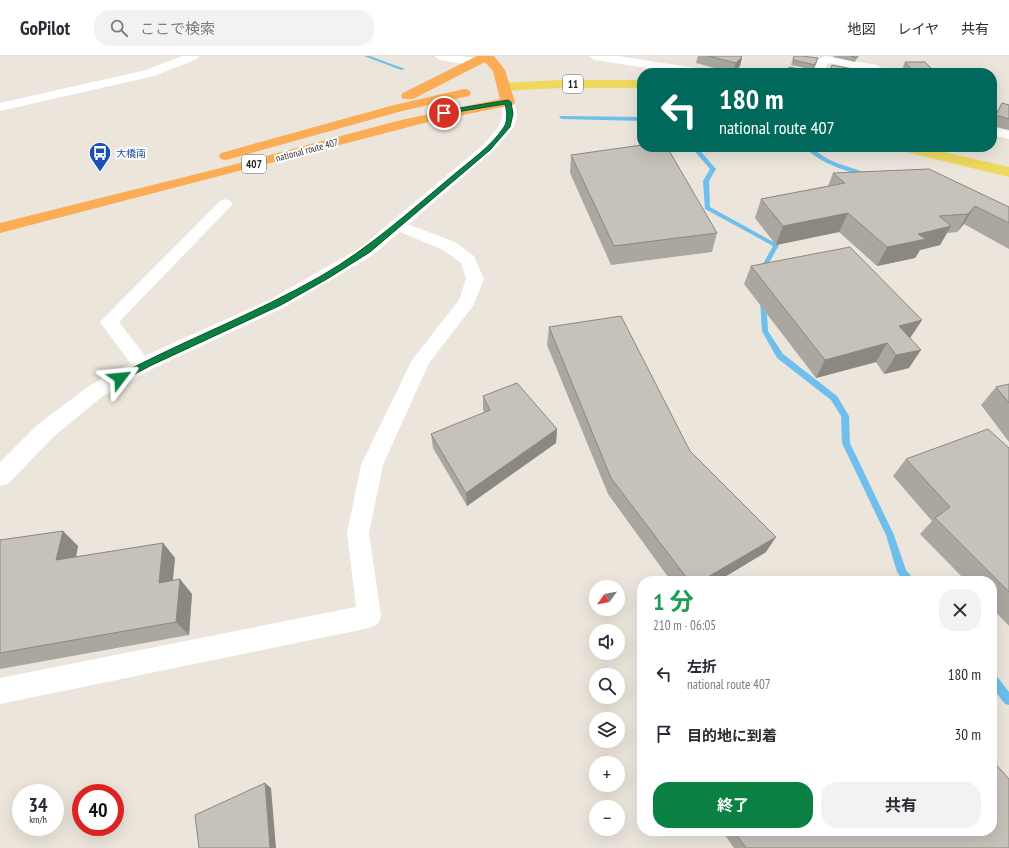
<!DOCTYPE html>
<html lang="ja">
<meta charset="utf-8">
<style>
:root{--surface:#fff;--page:#f2f2f3;--text:#2b2b33;--muted:#7c7c81;--line:#e1e1e2;--accent:#0b8043}
body{margin:0;font-family:"PT Sans Narrow","Noto Sans JP",sans-serif;background:var(--page);color:var(--text);height:100vh;display:flex;flex-direction:column;font-size:15px;white-space:nowrap}
*{box-sizing:border-box;margin:0}
p{font-size:13px;color:var(--muted)}
.icon{flex:none;width:22px;height:22px;fill:none;stroke:currentColor;stroke-width:2;stroke-linecap:round;stroke-linejoin:round}
.map{position:relative;flex:1;overflow:hidden}
.details{position:absolute;left:637px;top:520px;width:360px;height:260px;display:flex;flex-direction:column;background:var(--surface);border-radius:16px;box-shadow:0 4px 16px #0002}
.details>*{flex:none}
.top-card{position:absolute;left:637px;top:12px;width:360px;height:84px;border-radius:16px;box-shadow:0 4px 16px #0002;background:#00695c;color:#fff;overflow:hidden}
.needle{width:26px;rotate:237deg}
.tools{position:absolute;left:589px;top:524px;display:grid;gap:8px}
.tools a{display:grid;place-items:center;width:36px;height:36px;border-radius:50%;background:var(--surface);box-shadow:0 4px 16px #0002;font-size:20px}
.speed{position:absolute;left:12px;top:728px;display:flex;gap:8px;font-size:20px;font-weight:700;text-align:center}
.speed>*{display:grid;place-content:center;width:52px;height:52px;border-radius:50%;background:var(--surface);box-shadow:0 4px 16px #0002;line-height:1}
.speed small{font-size:10px;font-weight:400}
.speed .limit{border:6px solid #d22;background:#fff;color:#111}
.pin{position:absolute;display:grid;place-items:center;width:34px;height:34px;color:#fff;margin:-17px;border:2px solid #fff;border-radius:50%;box-shadow:0 1px 4px #0007}
.me{position:absolute;width:44px;margin:-22px;rotate:61deg;stroke-linejoin:round;filter:drop-shadow(0 0 3px #0008)}
.turn{display:flex;align-items:center;gap:14px;height:84px;padding:0 16px;font-size:18px}
.turn .icon{width:52px;height:52px;stroke-width:2.5}
.turn b{display:block;font-size:28px;line-height:34px}
.round{display:grid;place-items:center;flex:none;width:42px;height:42px;border-radius:16px;background:var(--page)}
.overview{display:flex;align-items:center;justify-content:space-between;height:68px;padding:0 16px}
h1{font-size:24px;font-weight:700;line-height:30px;color:#1e9e55}
.cta{display:flex;gap:8px;margin-top:auto;padding:8px 16px}
.cta a{flex:1;height:46px;border-radius:16px;background:var(--accent);color:#fff;font-size:16px;font-weight:700;line-height:46px;text-align:center}
.cta a+a{background:var(--page);color:var(--text)}
ul{padding:0;list-style:none}
li{display:flex;align-items:center;gap:12px;height:60px;padding:0 16px}
li div{flex:1}
li b{display:block;font-size:15px}
li em{font-style:normal}
header{display:flex;align-items:center;gap:24px;box-sizing:border-box;height:56px;padding:0 20px;background:var(--surface);border-bottom:1px solid var(--line)}
header strong{font-size:19px}
nav{display:flex;gap:22px;margin-inline-start:auto;font-size:14px}
.search{width:280px;height:36px;background:var(--page);display:flex;align-items:center;gap:10px;box-sizing:border-box;padding:0 14px;border-radius:16px;color:var(--muted);font-size:15px}
.map>svg:first-child{display:block}
</style>
<header>
<strong>GoPilot</strong>
<div class="search"><svg class="icon" aria-label="search" viewBox="0 0 24 24"><circle cx="10" cy="10" r="6"/><path d="M15 15l6 6"/></svg>ここで検索</div>
<nav><a>地図</a><a>レイヤ</a><a>共有</a></nav>
</header>
<div class="map">
<svg width="1009" height="792" viewBox="0 0 1009 792">
<rect width="100%" height="100%" fill="#ebe5db"/>
<g fill="none" stroke-linecap="round" stroke-linejoin="round">
<path fill="#6ebfec" fill-rule="evenodd" d="M364,0H370L405,13L401,14Z
M560,60L642,61V65L562,63L559,61Z
M691,91H697L716,113L709,125L710,151L779,189L764,216L762,217L759,215L773,190L705,153L703,125L710,113Z
M804,91C814,91 821,100 830,104C841,110 860,113 869,119L864,120C843,114 820,107 804,91Z
M761,242H763L766,244L768,275L783,298L837,340L849,360L850,387L894,479L906,514L915,525H904L897,516L886,479L842,387L841,360L831,344L777,302L762,275L760,244Z
M992,618L996,619L1009,636V649L1005,648L992,631Z"/>
<path fill="#fff" fill-rule="evenodd" d="M182,0H199L197,3L154,20L0,55V47L146,14Z
M434,0H462L481,3L483,6L477,10L440,4Z
M589,0H618L702,13L708,17H679L595,4Z
M825,0L877,9L883,13L877,17L829,7L827,9L824,17H812L817,4Z
M992,71L1009,75V83L992,79Z
M225,143L230,145L233,148L230,151L119,266L153,310L150,315L143,317L136,315L100,266L220,145Z
M399,165L455,186L474,200L484,223L473,250L429,307L383,409L369,477L381,560L378,568L369,572L0,648V622L356,551L347,477L361,409L412,304L459,244L466,223L461,207L443,194L393,173L391,170L393,167Z"/>
<path fill="#fff" fill-rule="evenodd" d="M508,42L513,43L517,58L514,71L493,95L373,199L285,251L156,311L103,340L53,381L8,428L0,430V406L37,369L89,330L142,301L271,243L361,191L483,89C497,73 505,68 501,46L503,43Z"/>
<path fill="#eed95c" fill-rule="evenodd" d="M561,24H642V32H561L505,35L500,34L498,31L500,28L505,27Z
M896,91H922L1009,111V121L898,94Z"/>
<path fill="#fbac55" fill-rule="evenodd" d="M477,0H494L505,14L515,46L513,49L428,66L0,177V167L217,113L401,64L500,43L493,15L485,6L413,43H403L401,40L403,37Z
M464,33L469,34L471,37L469,40L402,55L226,104L221,103L219,100L221,97L394,49Z"/>
</g>
<path fill="#aaa7a0" d="M698,0H741L742,1L740,10L733,17L696,7Z
M794,0L818,2L814,14L791,9Z
M834,0H858L855,6L833,1Z
M905,6L932,13L930,17H908L903,11Z
M1002,47L1009,49V74L992,70V66L996,57Z
M571,99L717,177L712,196L611,209L570,117Z
M833,117L1009,151V193L964,168L957,176L947,177L940,189L920,194L915,202L877,210L839,176L776,189L755,162L761,143L828,130Z
M751,210L922,264L910,282L909,312L884,318L876,306L816,322L744,228Z
M549,271L690,395L766,496L718,525H671L608,438L547,289Z
M1009,328V386L981,349L996,331Z
M483,340L557,373L556,387L467,450L433,392L431,378L485,357L483,354Z
M1009,392V570L992,552V525H966L920,478L932,465L893,420L906,403Z
M63,475L78,490L76,501L163,487L175,502L173,524L192,538L189,579L0,613V484Z
M722,775H992L1009,792H734Z"/>
<path fill="#8b8882" d="M742,1L740,10L733,17L736,7Z
M932,13L930,17H919L920,15Z
M975,150L964,168L957,176L968,158Z
M848,157L839,176L776,189L783,170Z
M951,170L940,189L920,194L915,202L877,210L887,191L918,178Z
M922,264L910,282L899,270Z
M887,287L876,306L816,322L825,304Z
M921,294L909,312L884,318L896,299Z
M557,373L556,387L467,450L466,437Z
M63,475L78,490L72,520L56,504Z
M776,481L766,496L718,525H701Z
M163,487L175,502L171,541L159,527Z
M180,523L192,538L189,579L176,566Z
M265,727L271,732L276,792H270Z"/>
<path fill="#c6c2ba" stroke="#8b8882" d="M708,0H740L742,1L736,7Z
M794,0H802L818,2L815,9L793,4Z
M851,0H858L857,2Z
M905,6H925L932,13L920,15L919,13L912,14Z
M832,9L852,13L856,16V17H836L830,16Z
M789,11L811,15V17H787Z
M1002,47L1009,49V63L996,59Z
M642,89V91H667L717,177L614,190L571,99Z
M929,113L1009,151V167L975,150L968,158L939,160L951,170L918,178L926,183L887,191L848,157L783,170L761,143L845,127L833,117Z
M850,191L922,264L899,270L921,294L896,299L887,287L825,304L751,210Z
M621,260L690,395L776,481L701,525H689L611,422L549,271Z
M517,327L557,373L466,437L431,378L490,354L483,340Z
M1009,328V347L996,331Z
M988,373L1009,392V536L935,462L950,451L906,403Z
M63,475L56,504L163,487L159,527L180,523L176,566L0,597V484Z
M992,704L1009,723V792H746L734,775H992Z
M265,727L270,792H199L195,759Z"/>
<path fill="#0b8043" stroke="#07532c" d="M508,44L511,46L513,58L510,71L490,94L370,196L327,223L281,249L152,309L123,324H117V320C184,284 255,258 321,220C368,193 409,156 451,121C468,106 491,91 504,71C508,65 507,55 505,48L444,58L442,55Z"/>
<defs>
<g id="bus-pin" transform="scale(1.15)"><path d="M0 17L-7.5 6A9.5 9.5 0 1 1 7.5 6Z" fill="#1a4fb4" stroke="#fff"/><path d="M-5-6H5V4H4V6H2V4H-2V6H-4V4H-5ZM-3.5-4V0h7V-4ZM-3.5 1.2v1.5H-2V1.2ZM2 1.2v1.5H3.5V1.2Z" fill="#fff"/></g>
</defs>
<g fill-rule="evenodd">
<use href="#bus-pin" x="100" y="97"/>
</g>
<g text-anchor="middle" dominant-baseline="central" stroke-width="4" stroke-linejoin="round" paint-order="stroke">
<g font-size="10" fill="#292929" stroke="#fff">
<text transform="translate(307 94) rotate(-15)">national route 407</text>
</g>
<g font-size="10" fill="#164399" stroke="#fff" text-anchor="start">
<text x="116" y="97">大橋南</text>
</g>
<g fill="#fff" stroke="#696969" stroke-width="1">
<rect x="563" y="19" width="20" height="18" rx="3"/>
<rect x="242" y="99" width="24" height="18" rx="3"/>
</g>
<g font-size="11" font-weight="bold" fill="#292929">
<text x="573" y="28">11</text>
<text x="254" y="108">407</text>
</g>
</g>
</svg>
<div class="tools">
<a><svg class="needle" viewBox="-14 -14 28 28"><path d="M0-13l5 13h-10z" fill="#e53935"/><path d="M0 13l5-13h-10z" fill="#7c7c81"/></svg></a>
<a><svg class="icon" aria-label="sound" viewBox="0 0 24 24"><path d="M4 9h4l5-4v14l-5-4H4zM17 9q2 3 0 6"/></svg></a>
<a><svg class="icon" aria-label="search" viewBox="0 0 24 24"><circle cx="10" cy="10" r="6"/><path d="M15 15l6 6"/></svg></a>
<a><svg class="icon" aria-label="layers" viewBox="0 0 24 24"><path d="M12 4l9 5-9 5-9-5zM3 14l9 5 9-5"/></svg></a>
<a>+</a>
<a>−</a>
</div>
<div class="speed"><div>34<small>km/h</small></div><div class="limit">40</div></div>
<div class="pin" style="left:444px;top:57px;background:#d93025"><svg class="icon" aria-label="arrive" viewBox="0 0 24 24"><path d="M6 21V4h12l-3 4 3 4H6"/></svg></div>
<svg class="me" style="left:120px;top:322px" viewBox="-20 -20 40 40"><path d="M0-17L14 15 0 8-14 15z" fill="#0b8043" stroke="#fff" stroke-width="4"/></svg>
<div class="top-card">
<div class="turn"><svg class="icon" aria-label="left" viewBox="0 0 24 24"><path d="M17 20v-9H6M10 6l-5 5 5 5"/></svg><div><b>180 m</b>national route 407</div></div>
</div>
<section class="details">
<div class="overview"><div><h1>1 分</h1><p>210 m · 06:05</p></div><a class="round"><svg class="icon" aria-label="close" viewBox="0 0 24 24"><path d="M6 6l12 12M18 6L6 18"/></svg></a></div>
<ul>
<li><svg class="icon" aria-label="left" viewBox="0 0 24 24"><path d="M17 20v-9H6M10 6l-5 5 5 5"/></svg><div><b>左折</b><p>national route 407</p></div><em>180 m</em></li>
<li><svg class="icon" aria-label="arrive" viewBox="0 0 24 24"><path d="M6 21V4h12l-3 4 3 4H6"/></svg><div><b>目的地に到着</b></div><em>30 m</em></li>
</ul>
<div class="cta"><a>終了</a><a>共有</a></div>
</section>
</div>
